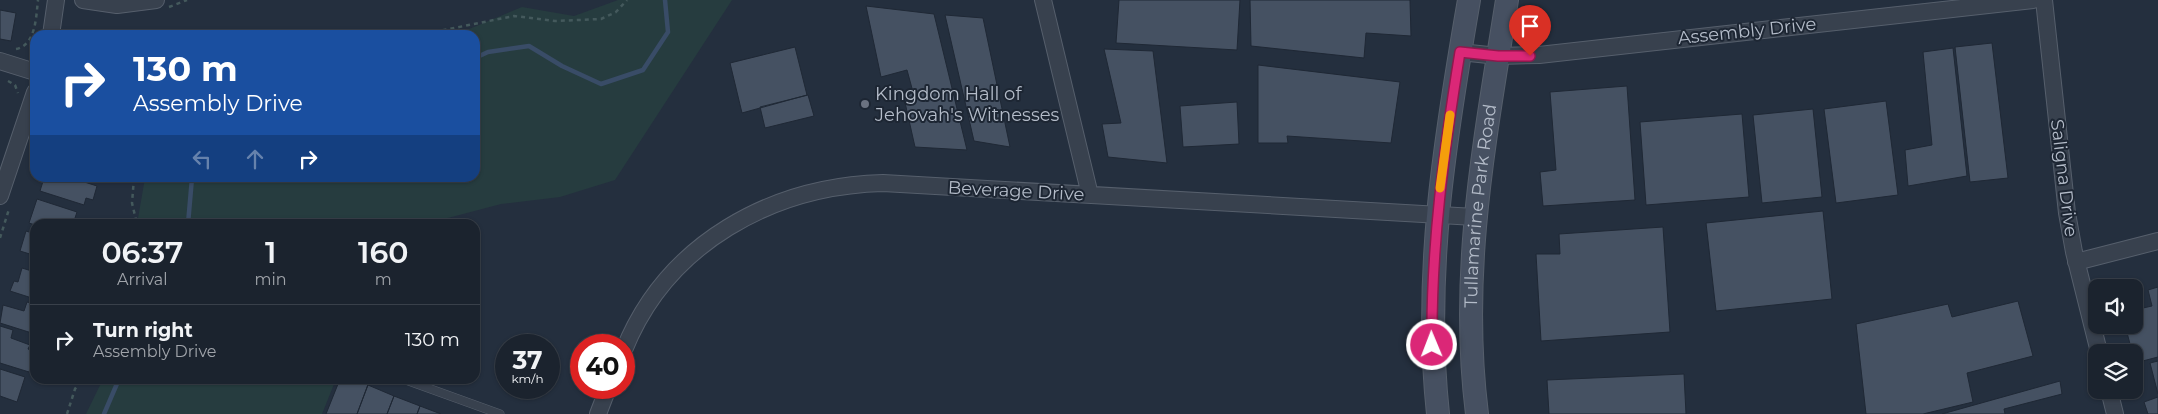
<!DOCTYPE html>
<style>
:root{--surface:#1b232e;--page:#242b36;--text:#f1f3f6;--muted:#a0a4aa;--line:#39404a}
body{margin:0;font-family:Montserrat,sans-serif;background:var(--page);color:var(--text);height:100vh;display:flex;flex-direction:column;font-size:19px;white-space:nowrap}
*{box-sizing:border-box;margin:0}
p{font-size:16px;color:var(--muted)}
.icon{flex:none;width:28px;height:28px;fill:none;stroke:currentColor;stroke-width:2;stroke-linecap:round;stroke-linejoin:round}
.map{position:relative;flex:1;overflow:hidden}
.side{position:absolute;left:30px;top:219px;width:450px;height:165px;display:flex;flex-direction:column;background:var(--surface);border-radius:15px;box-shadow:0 1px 4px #0004,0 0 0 1px var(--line)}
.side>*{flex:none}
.guide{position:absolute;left:30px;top:30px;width:450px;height:152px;border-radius:15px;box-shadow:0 1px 4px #0004,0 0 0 1px var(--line);background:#1a4fa0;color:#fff;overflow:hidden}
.fabs{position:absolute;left:2088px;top:279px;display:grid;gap:10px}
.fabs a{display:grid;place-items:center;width:55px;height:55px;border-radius:10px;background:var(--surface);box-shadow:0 1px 4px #0004,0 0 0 1px var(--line);font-size:25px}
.speed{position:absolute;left:495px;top:334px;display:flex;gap:10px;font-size:25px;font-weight:700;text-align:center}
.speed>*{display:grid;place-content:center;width:65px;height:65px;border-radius:50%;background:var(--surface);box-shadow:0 1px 4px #0004,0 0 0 1px var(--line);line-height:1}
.speed small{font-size:12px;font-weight:400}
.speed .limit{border:8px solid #d22;background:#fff;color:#111}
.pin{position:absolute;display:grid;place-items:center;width:42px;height:42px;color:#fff;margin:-51px -21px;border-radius:50% 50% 50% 0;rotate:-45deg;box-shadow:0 0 5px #0007}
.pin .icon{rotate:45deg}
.me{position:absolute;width:55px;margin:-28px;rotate:359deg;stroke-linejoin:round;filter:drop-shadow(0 0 4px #0008)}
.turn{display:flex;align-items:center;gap:18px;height:105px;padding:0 20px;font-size:22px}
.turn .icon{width:65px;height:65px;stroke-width:2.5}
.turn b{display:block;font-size:35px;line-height:42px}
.lanes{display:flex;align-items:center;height:48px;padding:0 20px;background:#0003;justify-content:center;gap:25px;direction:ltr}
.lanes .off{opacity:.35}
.eta{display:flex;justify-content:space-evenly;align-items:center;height:85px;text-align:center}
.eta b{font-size:30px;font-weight:600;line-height:35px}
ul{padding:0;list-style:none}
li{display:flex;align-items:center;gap:15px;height:70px;padding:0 20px;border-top:1px solid var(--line)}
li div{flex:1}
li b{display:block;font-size:19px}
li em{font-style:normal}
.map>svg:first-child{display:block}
</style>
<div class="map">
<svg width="2158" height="414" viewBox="0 0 2158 414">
<rect width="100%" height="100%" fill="#242f3e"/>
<path fill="#263c3f" d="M618,0H732L615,180L560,197L501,204L425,224H137L145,178H475V35H455L522,7L574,16Z
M103,379H336L322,414H86Z"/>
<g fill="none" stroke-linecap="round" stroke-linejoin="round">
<path stroke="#394c67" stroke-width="4.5" d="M475,58L488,52L529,46L562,66L601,84L643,70L668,32L665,0
M188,224L192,178
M104,414L119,379"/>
</g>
<path fill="#455162" stroke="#1f2835" d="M1119,0H1240L1237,50L1116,43Z
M1250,0H1410L1411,36L1366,33L1364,58L1251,46Z
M866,6L934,14L967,150L915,147L904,98L913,92L907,70L881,77Z
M0,10L16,13L11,41L0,39Z
M945,15L983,18L1010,147L974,141Z
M1992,43L2008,178L1970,182L1955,47Z
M795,47L807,95L742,113L730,63Z
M1953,48L1967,176L1908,186L1905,150L1932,145L1923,52Z
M1104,49L1153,51L1167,163L1108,157L1102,124L1121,123Z
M1258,65L1400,82L1391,143L1287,136L1288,143H1258Z
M1627,86L1635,200L1543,206L1540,172L1556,170L1550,92Z
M808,95L814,116L765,128L760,107Z
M1886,101L1898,195L1836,203L1824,109Z
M1237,102L1239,144L1183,147L1180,106Z
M1813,109L1822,197L1762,203L1753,115Z
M1742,114L1749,197L1646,205L1640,122Z
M44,178H76L75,179L97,186L93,200L86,198L84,205L40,191Z
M37,199L77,212L73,224L35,225L29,223Z
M1823,211L1832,299L1716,311L1706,223Z
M1663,227L1670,332L1541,341L1536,254H1560L1559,234Z
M26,231L35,234V263L31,261L33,255L20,251Z
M22,268L35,272V299L10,291L14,281L18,282Z
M2158,287V357L2135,363L2125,325H2134V310L2152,306L2148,290Z
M2018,301L2033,356L1967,373L1973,402L1923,414H1866L1856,324L1948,304L1952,317Z
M27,302L35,304V334L0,323L3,305L24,311Z
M0,326L13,330L11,338L30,345L28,349L35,352L29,372L0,363Z
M2158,361V394L2150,363Z
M0,369L25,377L17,402L0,396Z
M1684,374L1686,414H1549L1547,380Z
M340,379H370L357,414H326Z
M2060,381L2062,394L2004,409L2005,414H1942Z
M368,385L394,396L387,414H357Z
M394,396L420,406L417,414H387Z
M2158,397V414H2148L2144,402Z
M420,406L441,414H417Z"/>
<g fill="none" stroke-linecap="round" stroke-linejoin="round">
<g stroke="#565f6c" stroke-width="9">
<path id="lane" d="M403,379L500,414"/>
</g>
<g stroke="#565f6c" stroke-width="18">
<path id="street" d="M83,0L117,5L156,0
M1043,0L1090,195
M2044,0L2067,213L2074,252L2099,352
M51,35L56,0
M1460,52L1498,56L1539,55L2033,0
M0,61L35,72
M0,196L35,92
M2076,262L2158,241
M624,350C667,243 772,186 883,183L1475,217
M2109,390L2115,414
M598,414L608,388"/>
</g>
<g stroke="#565f6c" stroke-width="24">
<g id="secondary">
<path d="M1438,414C1423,274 1445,138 1469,0"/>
<path id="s1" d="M1477,414C1459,271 1485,140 1507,0"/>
</g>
</g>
<path stroke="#44595c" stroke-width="2.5" stroke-dasharray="4 4" stroke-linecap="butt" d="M169,7L187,0
M419,35L514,16L555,21L601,19L616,12L627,0
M16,49C36,45 36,17 38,0
M8,81L15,85L18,93
M134,178L132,203L137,224
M0,238L9,209
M67,414L75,389L82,379"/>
<use href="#lane" stroke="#38414e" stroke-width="8"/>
<use href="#street" stroke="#38414e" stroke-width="16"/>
<use href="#secondary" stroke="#465061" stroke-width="22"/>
</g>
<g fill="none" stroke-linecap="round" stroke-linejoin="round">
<g stroke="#8e194d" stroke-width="12">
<path id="route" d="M1432,345C1431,246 1444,150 1460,52L1498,56H1530"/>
</g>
<use href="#route" stroke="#db2777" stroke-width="9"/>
<path stroke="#f59e0b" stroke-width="9" d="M1440,188L1450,115"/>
</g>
<circle fill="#6b7280" stroke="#1d2633" stroke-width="2" cx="865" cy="104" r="5"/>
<g text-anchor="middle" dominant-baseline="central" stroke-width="4" stroke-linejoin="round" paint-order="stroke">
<g font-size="18" fill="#b4bcc9" stroke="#1d2633">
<text transform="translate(1747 31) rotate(-6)">Assembly Drive</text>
<text transform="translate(2064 178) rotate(83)">Saligna Drive</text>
<text transform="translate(1016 191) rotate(3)">Beverage Drive</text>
<text stroke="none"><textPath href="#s1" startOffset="209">Tullamarine Park Road</textPath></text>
</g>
<g font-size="18" fill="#b4bcc9" stroke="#1d2633" text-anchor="start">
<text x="875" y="94">Kingdom Hall of<tspan x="875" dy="21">Jehovah's Witnesses</tspan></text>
</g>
</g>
</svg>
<div class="fabs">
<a><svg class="icon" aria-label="sound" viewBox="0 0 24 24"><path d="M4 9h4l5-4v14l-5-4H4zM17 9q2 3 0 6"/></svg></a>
<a><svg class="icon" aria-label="layers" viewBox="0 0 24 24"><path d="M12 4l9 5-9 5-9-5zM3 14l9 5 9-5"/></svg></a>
</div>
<div class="speed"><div>37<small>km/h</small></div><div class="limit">40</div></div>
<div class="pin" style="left:1530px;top:56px;background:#d93025"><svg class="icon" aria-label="arrive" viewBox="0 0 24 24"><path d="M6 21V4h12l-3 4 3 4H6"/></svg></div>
<svg class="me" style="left:1432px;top:345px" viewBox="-20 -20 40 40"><circle r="17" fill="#db2777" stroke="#fff" stroke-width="3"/><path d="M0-11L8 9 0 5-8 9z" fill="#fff"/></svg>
<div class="guide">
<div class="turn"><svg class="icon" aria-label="right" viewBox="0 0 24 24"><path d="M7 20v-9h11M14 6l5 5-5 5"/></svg><div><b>130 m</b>Assembly Drive</div></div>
<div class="lanes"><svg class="icon off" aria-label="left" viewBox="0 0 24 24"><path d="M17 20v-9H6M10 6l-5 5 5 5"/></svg><svg class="icon off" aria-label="ahead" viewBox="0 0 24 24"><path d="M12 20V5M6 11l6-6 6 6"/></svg><svg class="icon" aria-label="right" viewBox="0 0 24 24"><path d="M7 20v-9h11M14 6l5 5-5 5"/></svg></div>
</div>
<section class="side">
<div class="eta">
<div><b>06:37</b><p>Arrival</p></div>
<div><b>1</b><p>min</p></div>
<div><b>160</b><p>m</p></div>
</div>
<ul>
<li><svg class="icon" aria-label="right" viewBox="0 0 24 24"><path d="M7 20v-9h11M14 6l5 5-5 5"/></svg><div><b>Turn right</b><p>Assembly Drive</p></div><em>130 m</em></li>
</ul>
</section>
</div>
